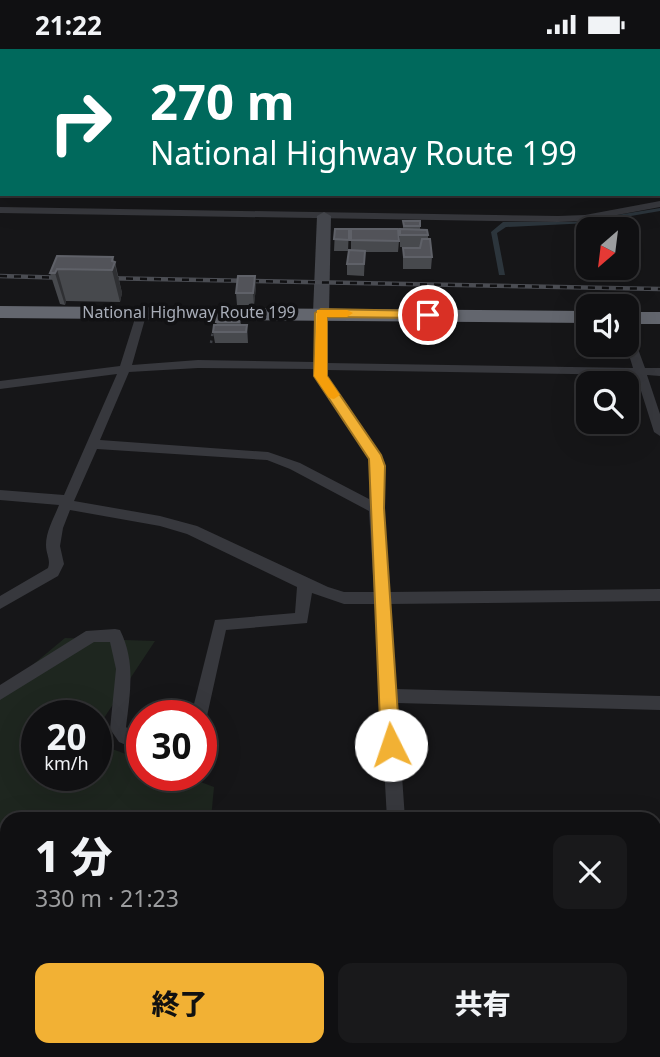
<!DOCTYPE html>
<html lang="ja">
<meta charset="utf-8">
<style>
:root{--surface:#101012;--page:#19191b;--text:#f1f3f6;--muted:#9c9d9f;--line:#303032;--accent:#f2b134}
body{margin:0;font-family:"Noto Sans","Noto Sans JP",sans-serif;background:var(--page);color:var(--text);height:100vh;display:flex;flex-direction:column;font-size:26px;white-space:nowrap}
*{box-sizing:border-box;margin:0}
p{font-size:23px;color:var(--muted)}
.icon{flex:none;width:38px;height:38px;fill:none;stroke:currentColor;stroke-width:2;stroke-linecap:round;stroke-linejoin:round}
.map{position:relative;flex:1;overflow:hidden}
.panel{position:absolute;left:0px;top:763px;width:662px;height:245px;display:flex;flex-direction:column;background:var(--surface);border-radius:21px 21px 0 0;box-shadow:0 7px 28px #0002,0 0 0 2px var(--line)}
.panel>*{flex:none}
.hud{position:absolute;left:0px;top:0px;width:662px;height:147px;box-shadow:0 7px 28px #0002,0 0 0 2px var(--line);background:#00695c;color:#fff;overflow:hidden}
.needle{width:46px;rotate:208deg}
.controls{position:absolute;left:576px;top:168px;display:grid;gap:14px}
.controls a{display:grid;place-items:center;width:63px;height:63px;border-radius:14px;background:var(--surface);box-shadow:0 7px 28px #0002,0 0 0 2px var(--line);font-size:35px}
.speed{position:absolute;left:21px;top:651px;display:flex;gap:14px;font-size:35px;font-weight:700;text-align:center}
.speed>*{display:grid;place-content:center;width:91px;height:91px;border-radius:50%;background:var(--surface);box-shadow:0 7px 28px #0002,0 0 0 2px var(--line);line-height:1}
.speed small{font-size:18px;font-weight:400}
.speed .limit{border:10px solid #d22;background:#fff;color:#111}
.pin{position:absolute;display:grid;place-items:center;width:60px;height:60px;color:#fff;margin:-30px;border:4px solid #fff;border-radius:50%;box-shadow:0 2px 7px #0007}
.me{position:absolute;width:77px;margin:-38px;rotate:356deg;stroke-linejoin:round;filter:drop-shadow(0 0 5px #0008)}
.turn{display:flex;align-items:center;gap:24px;height:147px;padding:0 35px;font-size:32px}
.turn .icon{width:91px;height:91px;stroke-width:2.5}
.turn b{display:block;font-size:49px;line-height:60px}
.round{display:grid;place-items:center;flex:none;width:74px;height:74px;border-radius:14px;background:var(--page)}
.headline{display:flex;align-items:center;justify-content:space-between;height:119px;padding:0 35px}
h1{font-size:42px;font-weight:800;line-height:52px}
.primary-button{display:flex;gap:14px;margin-top:auto;padding:14px 35px}
.primary-button a{flex:1;height:80px;border-radius:14px;background:var(--accent);color:#111;font-size:28px;font-weight:800;line-height:80px;text-align:center}
.primary-button a+a{background:var(--page);color:var(--text)}
.status{display:flex;justify-content:space-between;align-items:center;height:49px;padding:0 35px;background:var(--surface);direction:ltr}
.status svg{height:19px;fill:currentColor}
.map>svg:first-child{display:block}
</style>
<div class="status"><b>21:22</b><svg viewBox="0 0 49 12"><path d="M0 12V9h3v3zM5 12V6h3v6zM10 12V3h3v9zM15 12V0h3v12zM26 1h20v11H26zM47 4h2v5h-2z"/></svg></div>
<div class="map">
<svg width="660" height="1008" viewBox="0 0 660 1008">
<rect width="100%" height="100%" fill="#161618"/>
<path fill="#1e261f" d="M65,589L155,592L96,681V667H37V726H96V694L142,711V726H182L214,738L211,770H7V1001H119L115,1008H0V643Z"/>
<path fill="#2c353c" d="M359,0H660V60V2H271Z
M660,159V162L590,174L506,178L497,184L505,226H499L491,183L503,173H574Z"/>
<g fill="none" stroke-linecap="round" stroke-linejoin="round">
<path stroke="#3d3f44" stroke-width="2.5" stroke-dasharray="2.5 4.5" stroke-linecap="butt" d="M211,294L213,281"/>
<path fill="#37383d" fill-rule="evenodd" d="M660,152V158L585,172L558,173L0,164V158L558,167L585,166Z
M142,260L147,263L132,316L198,311L315,313L316,264L321,261L326,264L327,314L633,319L626,296V277L630,278L645,319H660V327L647,326L660,365V387L654,383L636,326L327,321V327L382,409L383,459L389,543L660,540V552L389,555L396,640L660,647V661L397,654L405,770H387L375,555H344L312,544L307,574L226,581L207,667L201,674V667H191L215,571L295,564L297,538L187,485L160,477L70,461L63,479L60,497L64,515L58,527L0,560V547L48,519C51,511 46,505 46,496C46,482 54,469 59,456L0,451V441L64,446L117,325L0,340V332L120,317L137,263ZM198,319L315,320V327L370,409L369,450L300,414L268,403L100,391L129,323ZM97,400L267,411L290,420L369,462L374,543H344L328,538L197,477L160,467L74,452Z
M115,580L120,581C136,613 130,644 126,678L131,683L142,687V703L119,693L110,680L116,620L110,593H94L0,651V636L86,582Z
M440,1001H464L467,1008H442Z"/>
<path fill="#45474d" fill-rule="evenodd" d="M324,163L331,167L329,264L321,269L313,264L317,167Z"/>
<path fill="#63666e" fill-rule="evenodd" d="M0,257L588,262V274L0,269Z
M626,263H660V275H626Z"/>
<g stroke="#4a4c52" stroke-width="4.5">
<path id="rail" d="M0,227L70,229
M98,229L660,240"/>
</g>
<use href="#rail" stroke="#111113" stroke-width="2.5" stroke-dasharray="7" stroke-linecap="butt"/>
</g>
<path fill="#47494d" d="M403,172H420V181L428,186V190L432,208L431,220H403V199H420V198H400V180H403Z
M335,180H349L348,202H334Z
M351,180L399,192L398,203H365L364,227L347,226V215L351,201Z
M57,207L115,213L122,244L120,253L66,252L65,256L60,255L50,224Z
M255,227L256,238L254,256H237L236,244Z
M240,266L241,276H247L248,294H215L213,283L217,276L216,273Z"/>
<path fill="#2f3033" d="M113,208L122,244L120,253L112,221V212Z
M57,220L66,252L65,256L55,224Z
M255,227L256,238L254,256L253,244Z"/>
<path fill="#525359" stroke="#5f6168" stroke-width="2" d="M403,172H420V177H404Z
M335,180H349V191L334,190Z
M351,180H398L399,192L351,191Z
M400,180L427,181L428,186H400Z
M422,190H430L432,208H404L403,199H420Z
M349,201L365,202L364,215H347Z
M57,207L113,208L112,212L115,213L112,221L57,220L55,224H50Z
M238,227H255L253,244H236Z
M217,266H240L239,273H216Z
M214,276H247L246,283H213Z"/>
<path fill="#f2b134" stroke="#9d7322" stroke-width="2" d="M321,260L428,262L434,266L428,269L327,268V327L381,406L385,417L384,459L400,696L397,702L391,705L384,702L381,696L369,410L314,327L315,264Z"/>
<path fill="#f59e0b" d="M317,261H347L353,264L347,268H327V327L340,346L334,350L329,349L314,327Z"/>
<g text-anchor="middle" dominant-baseline="central" stroke-width="7" stroke-linejoin="round" paint-order="stroke">
<g font-size="16" fill="#a8adb8" stroke="#111113">
<text x="189" y="263">National Highway Route 199</text>
</g>
</g>
</svg>
<div class="controls">
<a><svg class="needle" viewBox="-14 -14 28 28"><path d="M0-13l5 13h-10z" fill="#e53935"/><path d="M0 13l5-13h-10z" fill="#9c9d9f"/></svg></a>
<a><svg class="icon" aria-label="sound" viewBox="0 0 24 24"><path d="M4 9h4l5-4v14l-5-4H4zM17 9q2 3 0 6"/></svg></a>
<a><svg class="icon" aria-label="search" viewBox="0 0 24 24"><circle cx="10" cy="10" r="6"/><path d="M15 15l6 6"/></svg></a>
</div>
<div class="speed"><div>20<small>km/h</small></div><div class="limit">30</div></div>
<div class="pin" style="left:428px;top:266px;background:#d93025"><svg class="icon" aria-label="arrive" viewBox="0 0 24 24"><path d="M6 21V4h12l-3 4 3 4H6"/></svg></div>
<svg class="me" style="left:391px;top:696px" viewBox="-20 -20 40 40"><circle r="19" fill="#fff"/><path d="M0-13L10 11 0 6-10 11z" fill="#f2b134"/></svg>
<div class="hud">
<div class="turn"><svg class="icon" aria-label="right" viewBox="0 0 24 24"><path d="M7 20v-9h11M14 6l5 5-5 5"/></svg><div><b>270 m</b>National Highway Route 199</div></div>
</div>
<section class="panel">
<div class="headline"><div><h1>1 分</h1><p>330 m · 21:23</p></div><a class="round"><svg class="icon" aria-label="close" viewBox="0 0 24 24"><path d="M6 6l12 12M18 6L6 18"/></svg></a></div>
<div class="primary-button"><a>終了</a><a>共有</a></div>
</section>
</div>
